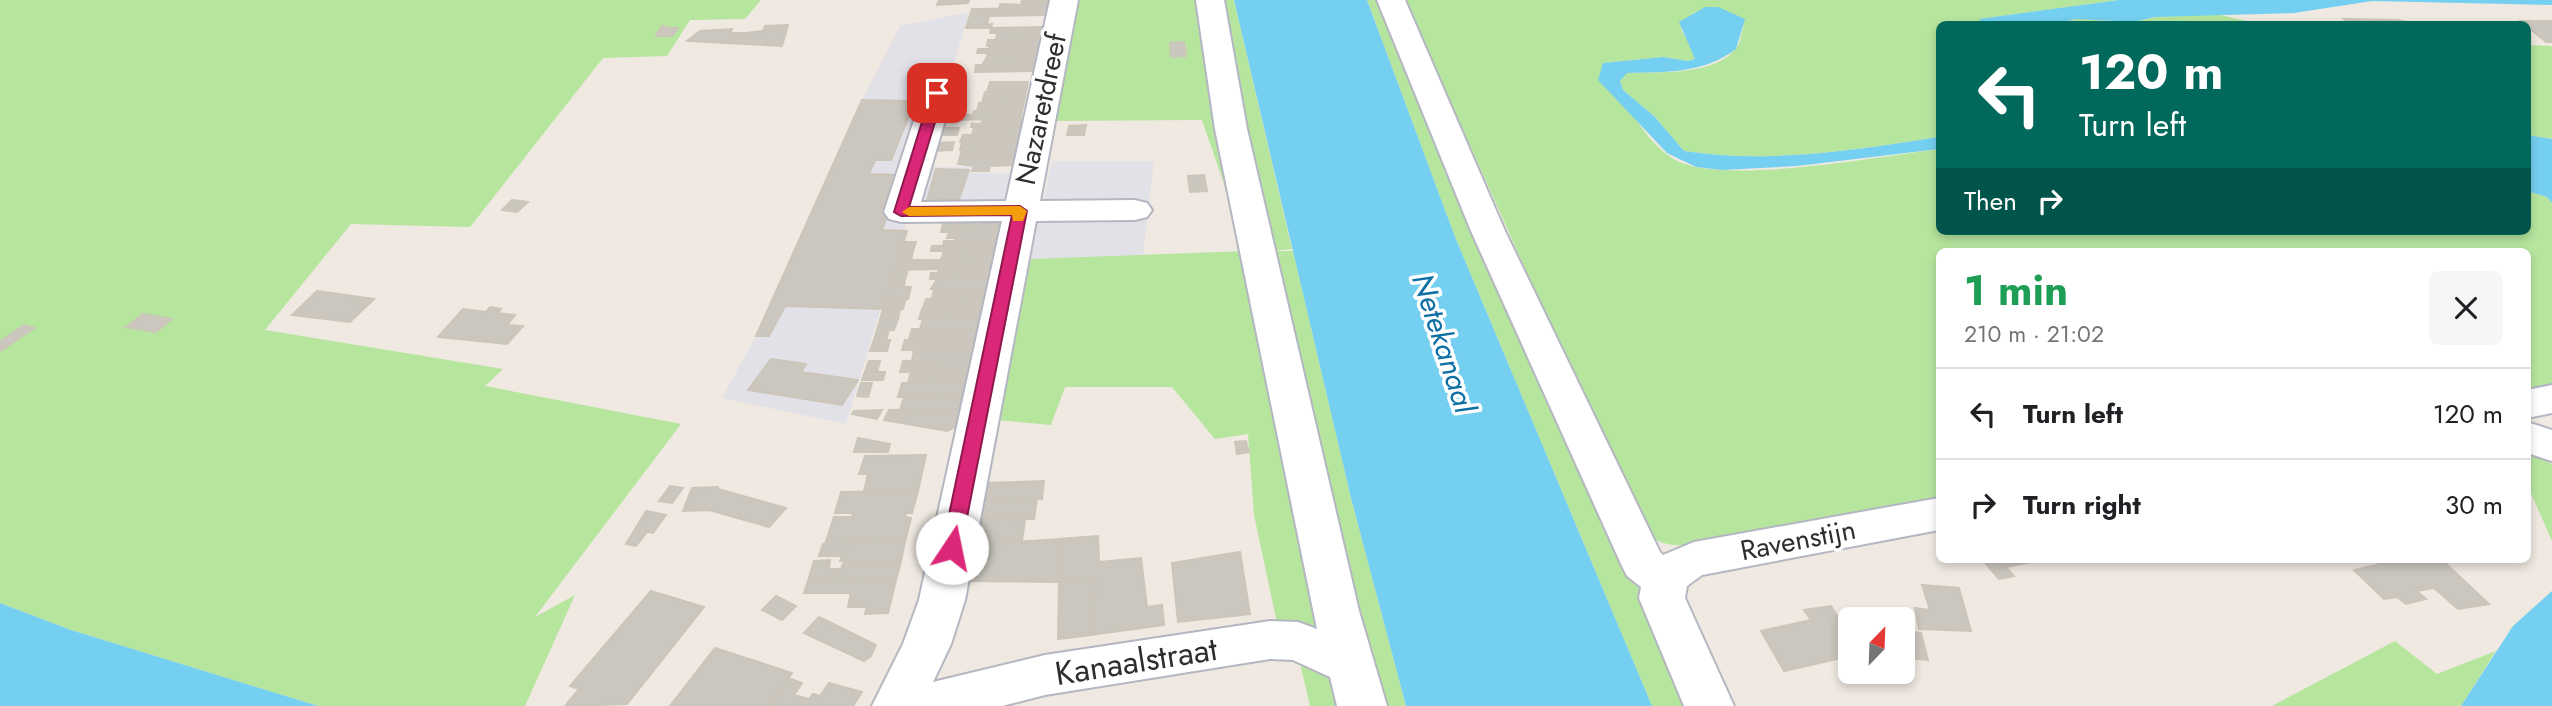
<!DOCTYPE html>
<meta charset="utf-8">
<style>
:root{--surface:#fff;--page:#f6f6f6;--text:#202124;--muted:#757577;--line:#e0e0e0}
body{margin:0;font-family:Jost,sans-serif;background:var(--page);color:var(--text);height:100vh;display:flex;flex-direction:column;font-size:26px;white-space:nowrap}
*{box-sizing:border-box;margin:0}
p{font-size:23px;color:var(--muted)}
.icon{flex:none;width:38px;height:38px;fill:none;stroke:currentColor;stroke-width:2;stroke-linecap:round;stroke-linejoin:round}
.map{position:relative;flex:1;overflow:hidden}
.drawer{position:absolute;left:1936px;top:248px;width:595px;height:315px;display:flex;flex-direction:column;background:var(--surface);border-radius:10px;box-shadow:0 4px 10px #0003}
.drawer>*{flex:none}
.hud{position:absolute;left:1936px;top:21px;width:595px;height:214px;border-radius:10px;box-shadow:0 4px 10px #0003;background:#00695c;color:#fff;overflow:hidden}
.needle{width:46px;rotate:23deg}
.tools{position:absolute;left:1838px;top:607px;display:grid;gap:14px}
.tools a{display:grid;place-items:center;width:77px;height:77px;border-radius:10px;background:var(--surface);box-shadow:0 4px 10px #0003;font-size:35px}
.pin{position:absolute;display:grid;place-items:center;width:60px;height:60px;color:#fff;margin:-30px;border-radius:14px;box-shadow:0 4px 10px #0006}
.me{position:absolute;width:77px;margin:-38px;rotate:11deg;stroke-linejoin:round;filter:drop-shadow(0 0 5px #0008)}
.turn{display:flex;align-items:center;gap:24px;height:147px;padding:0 28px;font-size:32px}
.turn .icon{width:91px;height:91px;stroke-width:2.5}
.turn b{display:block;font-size:49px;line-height:60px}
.then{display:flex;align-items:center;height:66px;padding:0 28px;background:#0003;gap:14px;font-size:26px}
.round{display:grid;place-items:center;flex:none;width:74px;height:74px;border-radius:10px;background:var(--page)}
.summary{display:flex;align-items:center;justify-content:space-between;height:119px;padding:0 28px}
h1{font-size:42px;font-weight:700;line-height:52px;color:#1e9e55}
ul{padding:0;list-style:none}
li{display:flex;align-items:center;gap:21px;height:91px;padding:0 28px;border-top:2px solid var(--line)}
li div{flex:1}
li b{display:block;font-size:26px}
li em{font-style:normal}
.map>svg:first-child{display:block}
</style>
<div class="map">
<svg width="2552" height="706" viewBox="0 0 2552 706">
<rect width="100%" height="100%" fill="#efe9e1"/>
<path fill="#e3e1e8" d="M969,12L923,167H971L970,173H1010L1003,204H1043L1052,161H1154L1143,256L1031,259L1037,223H906L846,424L722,398L756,336L862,100L900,26Z"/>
<path fill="#b6e59e" d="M0,0H761L745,19L690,20L667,56L603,58L470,227L351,224L265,330L503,369L485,386L681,424L535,617L575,595L525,706H318L71,630L0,603Z
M1074,0H1234L1292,249L1270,251H1293L1351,498L1406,706H1310L1299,659L1277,623L1254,515L1248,434L1215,439L1172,387H1065L1051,425L998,420L1031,259L1247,251L1202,120L1050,121Z
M1367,0H1384L1690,706H1652L1455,237Z
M1405,0H2119L1980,19L1985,24H1939V137C1857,150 1766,164 1684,151L1654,116L1623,90L1620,81L1626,73C1658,72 1717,76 1737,47C1742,40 1740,33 1744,26L1694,12L1681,30L1693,47L1695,59L1688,61L1663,57L1604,63C1621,94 1646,149 1682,163C1735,183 1879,157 1939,149V231H2527V191L2547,197L2552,203V383L2527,393V252H1939V499L1688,545C1669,546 1656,543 1642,530Z
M2216,14L2260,24H2054L2076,19L2133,22L2155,17Z
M2527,45L2552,46V139L2527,135Z
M2527,452L2552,464V541L2527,484Z
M2395,641L2437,674L2496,651L2461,706H2272Z"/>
<path fill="#75cff0" d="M1234,0H1367L1455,237L1652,706H1406L1351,498Z
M2119,0H2552V5L2372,1L2294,13L2155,17L2133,22L2076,19L2054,24H1985L1979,19Z
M1705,7H1718L1745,19L1736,49C1702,74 1666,72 1627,73L1620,81L1623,90L1654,116L1684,151C1766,164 1857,150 1939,137V149L1797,166L1722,170L1696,167L1667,153L1598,80L1603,63L1663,57L1688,61L1695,59L1679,22Z
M2527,135L2552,139V203L2547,197L2527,191Z
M2552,591V706H2461L2513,626Z
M0,603L71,630L318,706H0Z"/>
<path fill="#cbc7bf" stroke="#cbc5ba" stroke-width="2" d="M939,0H969L968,3L937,5Z
M1022,1H1049L1047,8L999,9L1000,4L1021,5Z
M1047,8L1046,15L989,16L987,25L992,24L991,28H966L972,9Z
M2344,19L2397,20L2418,24H2350Z
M2521,21H2552V42H2546Z
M788,25L782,46L687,41L700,31L732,29L730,33H746L763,31L765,26Z
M662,26L670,28H678L672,36H656Z
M1043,27L1041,36L1031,39L996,40L997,33H990L991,28Z
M1041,39L1039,46H987L988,40Z
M1184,42L1186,56L1171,57L1170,43Z
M990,46H1039L1038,52L977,53L978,49H989Z
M1038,52L1036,58L986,59L988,53Z
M1036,58L1035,65H982L986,59Z
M976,65H1035L1034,71L975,72Z
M990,82H1028L1026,92H987Z
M985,92H1026L1024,102L982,103Z
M862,100L915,101L891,160H875L869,174L903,175L882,230L907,231L883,309L785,306L769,336H756Z
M1024,102L1022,111H977L979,103Z
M974,111H1022L1020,119L939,120L940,115H973Z
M1023,119L1021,127H971L972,123L981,124L983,120Z
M1086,125L1084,135H1067L1069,126Z
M1021,127L1020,134L972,135L974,128Z
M938,128H959L957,135H936Z
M1020,134L1018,142H960L963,135Z
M954,142L952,150L931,151L933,143Z
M962,142H1018L1017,149L960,150Z
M1017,149L1015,157H960L962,150Z
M960,157H1015L1013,165L990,166L989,171H972L974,166L958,164Z
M936,169L969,170L959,199L927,200Z
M1204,175L1207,191L1190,192L1188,176Z
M512,200L528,202L517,212L502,210Z
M999,223L997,232H941L943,224Z
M949,232H997L996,241H955L956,238H947Z
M944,241H996L994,250L931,251L932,246H943Z
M903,242H916L913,251H901Z
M994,250L992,259L941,260L944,251Z
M901,251H913L911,260H898Z
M992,259L990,269H937L939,260Z
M898,260H937L935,269L895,270Z
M939,269H990L988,278L930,279L931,273H938Z
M895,270H908L905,279L892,280Z
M988,278L986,289H931L937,279Z
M905,279L904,287H890L892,280Z
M890,287H911L908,299H886Z
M934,289H986L984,298L932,299Z
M317,291L374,299L350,322L292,315Z
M984,298L981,308H923L926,299Z
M886,299H906L903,309H883Z
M490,307L501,309L498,313L515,315L507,325L523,326L507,344L438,337L463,309L486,312Z
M981,308L979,318L919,319L922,309Z
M883,309H900L898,319L880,320Z
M143,314L172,319L156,332L126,327Z
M979,318L977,329H920L923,319Z
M898,319L894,330H877L880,320Z
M24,325L34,328L0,351V342Z
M912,329H977L975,339H909Z
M877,330H889L886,340H874Z
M975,339L972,350H902L905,340Z
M874,340H890L887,351H870Z
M914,350H972L971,360L912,361Z
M771,359L806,364L801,372L858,380L842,405L748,390Z
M971,360L968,371L900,372L903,361Z
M869,361H880L877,372H865Z
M911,371H968L965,382L908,383Z
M865,372H885L883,380H862Z
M965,382L962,396L898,397L902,383Z
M861,383H872L868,397L857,396Z
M962,396L959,409L900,410L904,397Z
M959,409L955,427L947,431L884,420L889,410Z
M882,410L877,419L852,414L854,411Z
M858,438L890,444L888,452H854Z
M1246,441L1249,452L1237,454L1235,442Z
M926,455L918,491H864L868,474H859L865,456Z
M1044,481L1042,499L982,500L986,483Z
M670,486L683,488L672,503L659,501Z
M718,487V489L786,508L769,527L709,510L683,511L692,488Z
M918,491L912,513H906L905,517L911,518L905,542L825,544L834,517H852L853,513H835L841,492Z
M1037,499L1034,519L979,518L982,500Z
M646,511L666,515L653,533L647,532L636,546L626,544Z
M979,518L1025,520L1022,541L973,545Z
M1098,536L1099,562L1141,558L1147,607L1162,605L1164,625L1090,635L1097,581L1059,582V539Z
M1059,539V582L967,581L973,545Z
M905,542L901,561H840L842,556H819L823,544Z
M1240,552L1250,614L1178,622L1172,563Z
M830,560L829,569H841L844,561H901L896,580L808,581L814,561Z
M1983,560H2041L1991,570Z
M2376,560H2442L2489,604L2458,609L2434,588L2417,591L2426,599L2406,604L2397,597L2384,599L2354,570L2380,564Z
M2006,567L2014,576L1999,579L1991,570Z
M896,580L888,613L865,614L867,607H848L851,593H804L808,581Z
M1097,581L1090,635L1058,639L1059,582Z
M1922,585L1959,588L1971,631L1919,629L1915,608L1930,610Z
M651,591L704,607L627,704L565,706L579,689L570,686Z
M776,596L796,606L782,620L762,610Z
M1831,606L1850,637V656L1784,671L1761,631L1811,620L1804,610Z
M819,617L876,645L871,656L864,661L804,633Z
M1902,631L1921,633L1928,660L1902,657Z
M715,648L792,673L769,706H670Z
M788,678L802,683L794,695L809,699L813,694L820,696L829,683L862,692L853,706H769Z"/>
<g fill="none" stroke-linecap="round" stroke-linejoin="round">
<g stroke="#b4b7c1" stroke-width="4">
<path id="minor" d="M1050,0H1078L1040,201L1135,200L1147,203L1152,210L1147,217L1135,220L1036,221L965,600L951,644L933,682L1045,655L1270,621L1298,622L1317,629L1215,129L1196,0H1224L1247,129L1359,611L1387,706H1337L1330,677L1293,660L1270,659L1045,695L1002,706H872L903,644L919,600L1002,221L901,222L889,219L884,212L923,93L927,86L938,84L949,86L953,93L921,202L1006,201Z
M1377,0H1405L1505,231L1660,552L1663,555L1694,542L1939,498V530L1702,575L1687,586L1685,598L1734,706H1684L1639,598L1641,587L1627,576L1621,564L1471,231Z
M2552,385V413L2527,418V390Z
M2527,422L2552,430V461L2527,453Z"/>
</g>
<use href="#minor" fill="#fff" fill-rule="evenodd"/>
</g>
<path fill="#db2777" stroke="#8e194d" stroke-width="2" d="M937,89L944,93L909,207L1020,206L1027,211L961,548L952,555L942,548L1012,215L901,216L894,212L931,93Z"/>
<path fill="#f59e0b" d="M1020,206L1027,211L1023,221H1013L1012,215L909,216L902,212L909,207Z"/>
<g text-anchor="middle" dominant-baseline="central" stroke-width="7" stroke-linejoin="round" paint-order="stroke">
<g font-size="28" fill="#2e2e2e" stroke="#fff">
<text transform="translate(1041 109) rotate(-78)">Nazaretdreef</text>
<text transform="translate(1798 540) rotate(-11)">Ravenstijn</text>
</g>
<g font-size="30" font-style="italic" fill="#0d6fa3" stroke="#fff">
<text transform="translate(1444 343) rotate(72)">Netekanaal</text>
</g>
<g font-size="33" fill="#2e2e2e" stroke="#fff">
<text transform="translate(1136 661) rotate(-9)">Kanaalstraat</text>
</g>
</g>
</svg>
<div class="tools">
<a><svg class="needle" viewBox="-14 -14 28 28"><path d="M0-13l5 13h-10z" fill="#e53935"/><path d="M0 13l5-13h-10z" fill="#757577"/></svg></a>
</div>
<div class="pin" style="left:937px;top:93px;background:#d93025"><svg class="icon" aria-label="arrive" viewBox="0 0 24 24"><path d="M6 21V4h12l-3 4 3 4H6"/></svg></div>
<svg class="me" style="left:952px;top:548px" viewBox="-20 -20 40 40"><circle r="19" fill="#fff"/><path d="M0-13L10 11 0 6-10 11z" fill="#db2777"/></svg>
<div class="hud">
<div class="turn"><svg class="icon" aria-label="left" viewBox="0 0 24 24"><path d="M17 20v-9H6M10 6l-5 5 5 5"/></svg><div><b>120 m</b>Turn left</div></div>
<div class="then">Then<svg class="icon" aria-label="right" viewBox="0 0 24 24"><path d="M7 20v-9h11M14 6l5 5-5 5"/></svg></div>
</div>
<section class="drawer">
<div class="summary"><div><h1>1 min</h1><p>210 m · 21:02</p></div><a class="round"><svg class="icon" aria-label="close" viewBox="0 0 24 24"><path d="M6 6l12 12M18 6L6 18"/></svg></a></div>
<ul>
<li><svg class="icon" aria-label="left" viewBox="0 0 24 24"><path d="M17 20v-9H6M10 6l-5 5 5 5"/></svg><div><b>Turn left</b></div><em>120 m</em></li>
<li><svg class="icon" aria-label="right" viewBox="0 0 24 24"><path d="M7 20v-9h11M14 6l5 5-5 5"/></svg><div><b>Turn right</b></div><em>30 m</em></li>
</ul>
</section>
</div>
